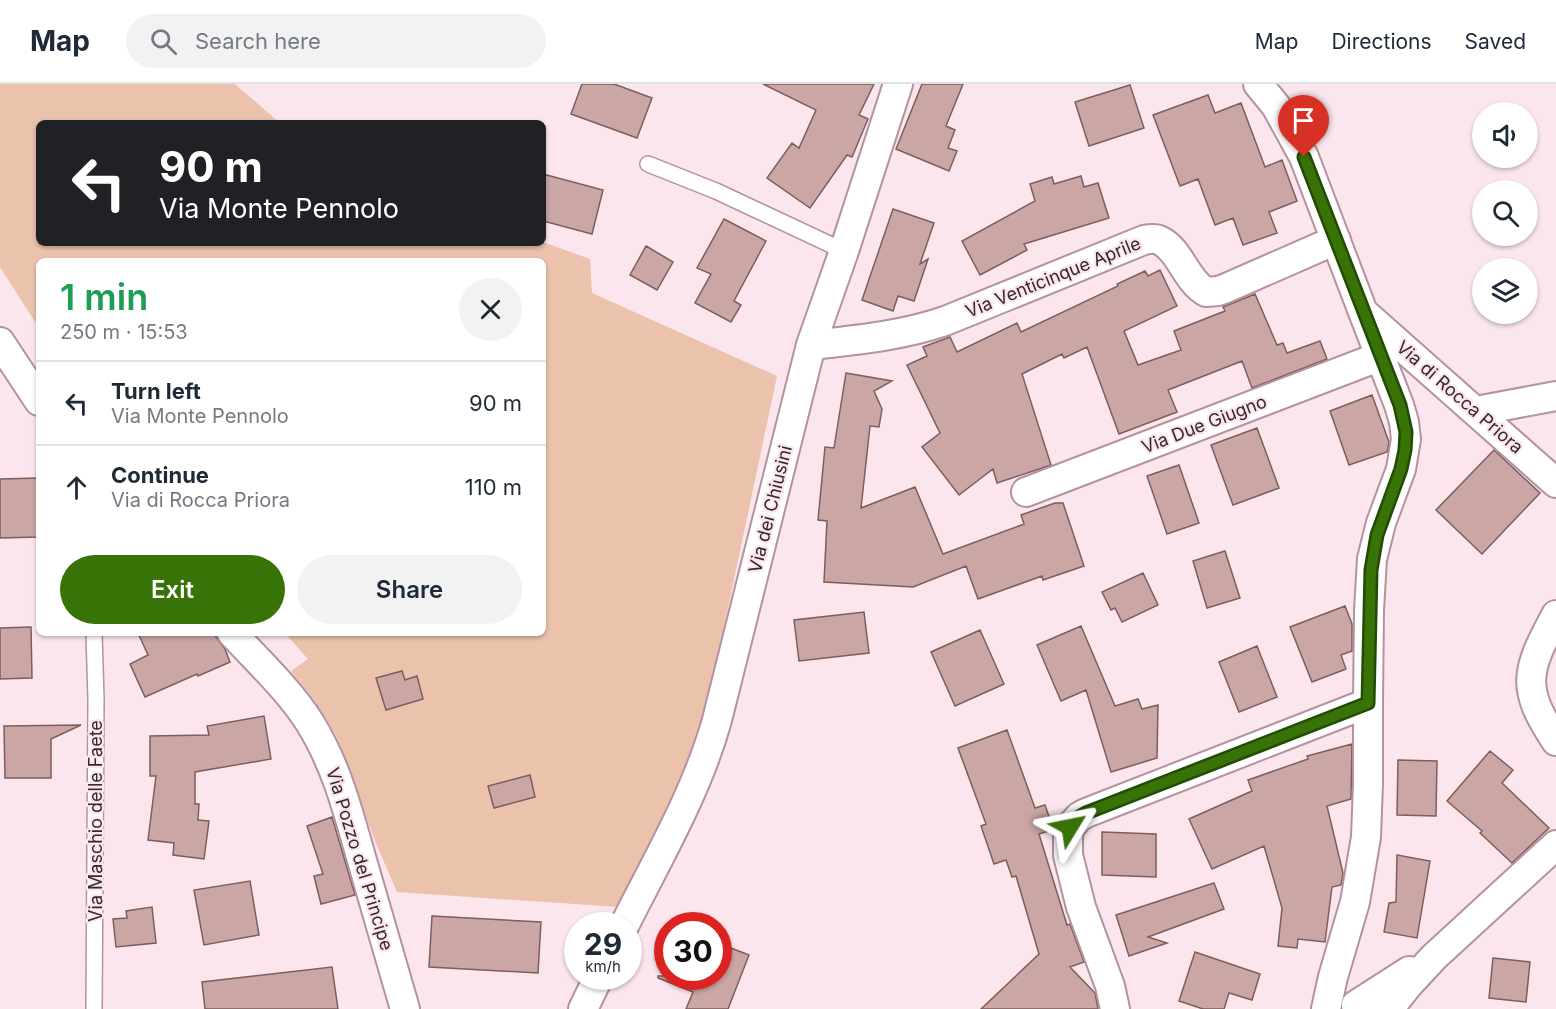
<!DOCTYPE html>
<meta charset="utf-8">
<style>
:root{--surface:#fff;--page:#f2f2f3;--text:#1f2937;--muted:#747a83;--line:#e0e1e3;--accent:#377307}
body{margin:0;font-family:Inter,sans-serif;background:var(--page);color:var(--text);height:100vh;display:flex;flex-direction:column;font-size:22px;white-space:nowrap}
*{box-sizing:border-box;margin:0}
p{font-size:20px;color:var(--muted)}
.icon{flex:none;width:33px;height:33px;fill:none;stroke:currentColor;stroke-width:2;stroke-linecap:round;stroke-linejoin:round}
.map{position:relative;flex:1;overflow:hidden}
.details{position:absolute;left:36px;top:174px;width:510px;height:378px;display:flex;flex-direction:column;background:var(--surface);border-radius:9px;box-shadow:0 2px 4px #0004}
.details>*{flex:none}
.guide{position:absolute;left:36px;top:36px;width:510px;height:126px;border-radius:9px;box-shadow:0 2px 4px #0004;background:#202124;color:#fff;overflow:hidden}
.tools{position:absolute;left:1472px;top:18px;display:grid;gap:12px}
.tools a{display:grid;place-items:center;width:66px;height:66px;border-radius:50%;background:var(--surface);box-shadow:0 2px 4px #0004;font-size:30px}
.speed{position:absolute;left:564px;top:828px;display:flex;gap:12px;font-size:30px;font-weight:700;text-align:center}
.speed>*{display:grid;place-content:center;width:78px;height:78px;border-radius:50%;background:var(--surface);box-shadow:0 2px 4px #0004;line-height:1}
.speed small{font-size:15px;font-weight:400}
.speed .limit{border:9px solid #d22;background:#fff;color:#111}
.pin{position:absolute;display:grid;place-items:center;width:51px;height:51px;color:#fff;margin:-62px -26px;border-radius:50% 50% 50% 0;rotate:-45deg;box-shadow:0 0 6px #0007}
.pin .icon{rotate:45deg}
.me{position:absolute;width:66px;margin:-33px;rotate:55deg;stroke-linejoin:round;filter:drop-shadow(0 0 4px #0008)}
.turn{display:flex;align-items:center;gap:21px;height:126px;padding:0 24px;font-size:27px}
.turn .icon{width:78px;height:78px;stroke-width:2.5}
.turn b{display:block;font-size:42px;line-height:51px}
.round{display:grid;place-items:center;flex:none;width:63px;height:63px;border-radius:32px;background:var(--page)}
.summary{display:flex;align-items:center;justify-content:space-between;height:102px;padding:0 24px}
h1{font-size:36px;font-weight:600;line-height:45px;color:#1e9e55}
.primary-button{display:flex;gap:12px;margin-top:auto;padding:12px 24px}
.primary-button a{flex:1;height:69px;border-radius:36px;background:var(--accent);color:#fff;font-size:24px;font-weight:600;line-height:69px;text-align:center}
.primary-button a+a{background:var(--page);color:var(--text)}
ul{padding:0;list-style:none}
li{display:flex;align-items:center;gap:18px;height:84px;padding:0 24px;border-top:2px solid var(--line)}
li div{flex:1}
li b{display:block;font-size:22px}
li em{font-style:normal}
header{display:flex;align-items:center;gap:36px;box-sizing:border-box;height:84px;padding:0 30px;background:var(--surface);border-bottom:2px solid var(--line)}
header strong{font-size:28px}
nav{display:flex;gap:33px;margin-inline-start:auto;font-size:21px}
.search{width:420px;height:54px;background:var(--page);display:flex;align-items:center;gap:15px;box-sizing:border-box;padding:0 21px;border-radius:33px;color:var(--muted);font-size:22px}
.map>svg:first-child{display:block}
</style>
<header>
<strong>Map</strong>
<div class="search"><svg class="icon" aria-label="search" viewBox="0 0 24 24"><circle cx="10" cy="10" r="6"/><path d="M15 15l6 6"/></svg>Search here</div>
<nav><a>Map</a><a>Directions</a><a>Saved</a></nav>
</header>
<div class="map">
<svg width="1556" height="925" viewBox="0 0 1556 925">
<rect width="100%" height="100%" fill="#fce6ee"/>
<path fill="#ebc2ac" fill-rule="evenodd" d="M0,0H235L280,39H39V159H543V158L590,175L592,209L777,292L709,614L701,645L680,699L619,823L397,808L375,757L336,651L313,614L291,587L308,575L285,549H543V177H39V244L0,183ZM402,587L405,596L417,592L423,615L386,626L377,594ZM530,692L535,713L494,724L488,702Z"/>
<path fill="#caa6a4" stroke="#7e5d5b" stroke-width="1.5" d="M582,0H614L652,14L637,54L571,30Z
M763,0H874L859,31L868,35L852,73L847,71L810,124L767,94L792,59L799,64L816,26Z
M922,0H963L946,42L955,46L948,64L957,67L949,87L896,65Z
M1130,1L1144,44L1089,62L1075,18Z
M1208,11L1215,29L1241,19L1265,83L1282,76L1297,117L1269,128L1277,149L1243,161L1233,134L1215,141L1198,95L1180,102L1153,31Z
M543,90L603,106L592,150L543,137Z
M1081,92L1084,103L1098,99L1109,134L1024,160L1027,166L980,191L962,157L1035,117L1030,100L1052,93L1054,100Z
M893,125L934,139L920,180L928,175L914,217L898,212L893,227L862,216Z
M724,135L766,157L734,217L741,221L731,238L695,219L711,190L697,184Z
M646,162L673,178L657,206L630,191Z
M1160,186L1177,222L1124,247L1138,281L1181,266L1174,247L1225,227L1223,223L1255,210L1277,261L1283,259L1287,269L1320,257L1327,275L1252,304L1242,277L1168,306L1177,328L1119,350L1087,263L1064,274L1062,270L1022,290L1051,381L997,399L993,385L959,411L922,363L940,349L907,281L927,272L923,263L950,253L957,268L1017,239L1021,248L1118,202L1117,200L1145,187L1148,192Z
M846,289L892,297L874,307L882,325L879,343L870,342L861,424L915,403L943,470L1024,440L1021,431L1055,419H1063L1084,482L1043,496L1042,492L978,515L966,482L913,503L824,498L827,437L818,436L825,363L834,364Z
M1372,311L1389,358L1387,368L1349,381L1330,327Z
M1257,344L1279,404L1233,421L1211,361Z
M1494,366L1540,409L1482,470L1436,426Z
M1179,381L1199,439L1167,450L1147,392Z
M39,394V453L0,454V395Z
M1225,467L1240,514L1207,524L1193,477Z
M1143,489L1158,521L1122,538L1115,524L1111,526L1102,508Z
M1345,522L1352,540V567L1341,571L1346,585L1312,598L1290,543Z
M864,528L869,569L799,577L794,536Z
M1081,542L1115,622L1138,615L1142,625L1158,621L1157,674L1111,688L1086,606L1061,617L1037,561Z
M31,543L32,594L0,595V544Z
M980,546L1004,600L955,622L931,568Z
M138,549H216V553L225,565L230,578L198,592L197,590L145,613L130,580L148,571Z
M1257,562L1277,613L1239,628L1219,578Z
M402,587L405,596L417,592L423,615L386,626L376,594Z
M264,632L271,675L195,688V720H199L198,736L209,737L204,775L173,771L174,759L148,756L156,692H150V652L209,651L207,642Z
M81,641L51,655V694H5L4,642Z
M1007,646L1035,724L1045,721L1053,744L1052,746L1039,750L1067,841L1070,840L1084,878L1070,883L1095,909L1098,925H981L1039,870L1016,792L1012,793L1006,776L994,780L981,742L986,740L958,664Z
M1352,660L1351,715L1327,722L1343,789L1341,801L1332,803L1325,858L1298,855L1297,864L1278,862L1282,824L1264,762L1212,785L1189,735L1252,707L1248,696L1308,675L1307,672Z
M1490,667L1513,686L1502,699L1549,744L1512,779L1480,749L1482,747L1447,717Z
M1398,676L1437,677L1436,732L1397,731Z
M530,691L535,713L494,724L488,702Z
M332,733L355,811L321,820L314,792L323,790L307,742Z
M1102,748L1156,750V793L1102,791Z
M1397,771L1430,777L1417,854L1384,848L1389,819L1396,818Z
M250,797L259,851L204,861L194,806Z
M1214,799L1224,825L1148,853L1167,859L1129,872L1116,831Z
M152,823L156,859L116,863L113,835L127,834L126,827Z
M432,832L541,838L538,889L429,883Z
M718,859L749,871L728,925H686L693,908L658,894V892H718Z
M1195,868L1260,890L1252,916L1229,909L1224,925H1203L1179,917Z
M1493,874L1530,878L1526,918L1489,914Z
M332,883L338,925H205L202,898Z"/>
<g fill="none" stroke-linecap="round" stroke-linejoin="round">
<g stroke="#b4929f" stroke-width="18">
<path id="lane" d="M648,80L716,107L844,167
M94,549L96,615L94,925"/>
</g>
<g stroke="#b4929f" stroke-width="32">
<path id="street" d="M1258,0L1276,22L1304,73L1363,228L1556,399
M0,258L39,317
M811,261C856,256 901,252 945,237L1144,156C1149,155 1155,154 1159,156C1180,165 1186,197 1206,208L1218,207L1224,205L1336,156
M1476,327L1556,312
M1026,408L1381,272
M1556,531C1526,587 1520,603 1556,657
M232,549C257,576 291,608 310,639C337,682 349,731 363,780C377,828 391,877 405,925
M624,842C658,774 697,708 717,636L811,261L844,167L898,0
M1356,921L1409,887
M583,925L599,892
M1115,925L1110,902L1081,823L1068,771V750L1070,743L1079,733L1086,729L1368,619
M1326,925L1333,893L1355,818L1366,753L1368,700V619L1369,526L1372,475L1381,439L1401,385L1406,355L1404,338L1399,321L1363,228
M1389,925L1408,901L1434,873L1556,761"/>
</g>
<use href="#lane" stroke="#fff" stroke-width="15"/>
<use href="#street" stroke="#fff" stroke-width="28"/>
</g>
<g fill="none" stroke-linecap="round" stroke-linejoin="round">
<g stroke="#244b05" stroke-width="15">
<path id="route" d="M1070,743L1079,733L1086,729L1368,619L1371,486L1377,451L1401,385L1405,366L1406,348L1400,321L1304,73"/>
</g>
<use href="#route" stroke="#377307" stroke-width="10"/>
</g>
<g text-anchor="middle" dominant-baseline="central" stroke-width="4.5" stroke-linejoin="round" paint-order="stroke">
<g font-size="18" fill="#35282d" stroke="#fce6ee">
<text transform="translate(1053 193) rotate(-22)">Via Venticinque Aprile</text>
<text transform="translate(1460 313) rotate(41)">Via di Rocca Priora</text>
<text transform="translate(1204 340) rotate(-21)">Via Due Giugno</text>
<text transform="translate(770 425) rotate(-76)">Via dei Chiusini</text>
<text transform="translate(95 737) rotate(-90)">Via Maschio delle Faete</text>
<text transform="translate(360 775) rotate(73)">Via Pozzo del Principe</text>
</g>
</g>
</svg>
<div class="tools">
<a><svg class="icon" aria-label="sound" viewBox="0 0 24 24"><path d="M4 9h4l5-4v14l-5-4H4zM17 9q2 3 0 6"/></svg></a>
<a><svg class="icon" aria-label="search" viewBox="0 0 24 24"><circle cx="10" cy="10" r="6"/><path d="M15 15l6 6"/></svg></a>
<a><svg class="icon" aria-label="layers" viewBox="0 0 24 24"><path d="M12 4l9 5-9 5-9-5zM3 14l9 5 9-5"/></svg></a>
</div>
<div class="speed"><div>29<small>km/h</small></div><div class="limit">30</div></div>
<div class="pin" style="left:1304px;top:73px;background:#d93025"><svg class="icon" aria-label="arrive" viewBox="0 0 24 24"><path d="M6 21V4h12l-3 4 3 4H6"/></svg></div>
<svg class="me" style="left:1070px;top:743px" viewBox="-20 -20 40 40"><path d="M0-17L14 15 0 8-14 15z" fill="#377307" stroke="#fff" stroke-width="4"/></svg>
<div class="guide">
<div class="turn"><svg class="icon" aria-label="left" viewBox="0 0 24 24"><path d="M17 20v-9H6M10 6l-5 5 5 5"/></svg><div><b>90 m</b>Via Monte Pennolo</div></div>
</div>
<section class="details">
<div class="summary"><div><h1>1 min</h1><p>250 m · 15:53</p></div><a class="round"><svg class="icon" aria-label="close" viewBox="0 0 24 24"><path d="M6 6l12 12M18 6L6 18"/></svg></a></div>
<ul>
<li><svg class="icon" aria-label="left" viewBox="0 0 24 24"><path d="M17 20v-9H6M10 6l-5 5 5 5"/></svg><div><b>Turn left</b><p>Via Monte Pennolo</p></div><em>90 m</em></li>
<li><svg class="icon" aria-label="ahead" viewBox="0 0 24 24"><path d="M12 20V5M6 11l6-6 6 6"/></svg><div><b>Continue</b><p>Via di Rocca Priora</p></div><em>110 m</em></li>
</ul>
<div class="primary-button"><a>Exit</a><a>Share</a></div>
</section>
</div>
